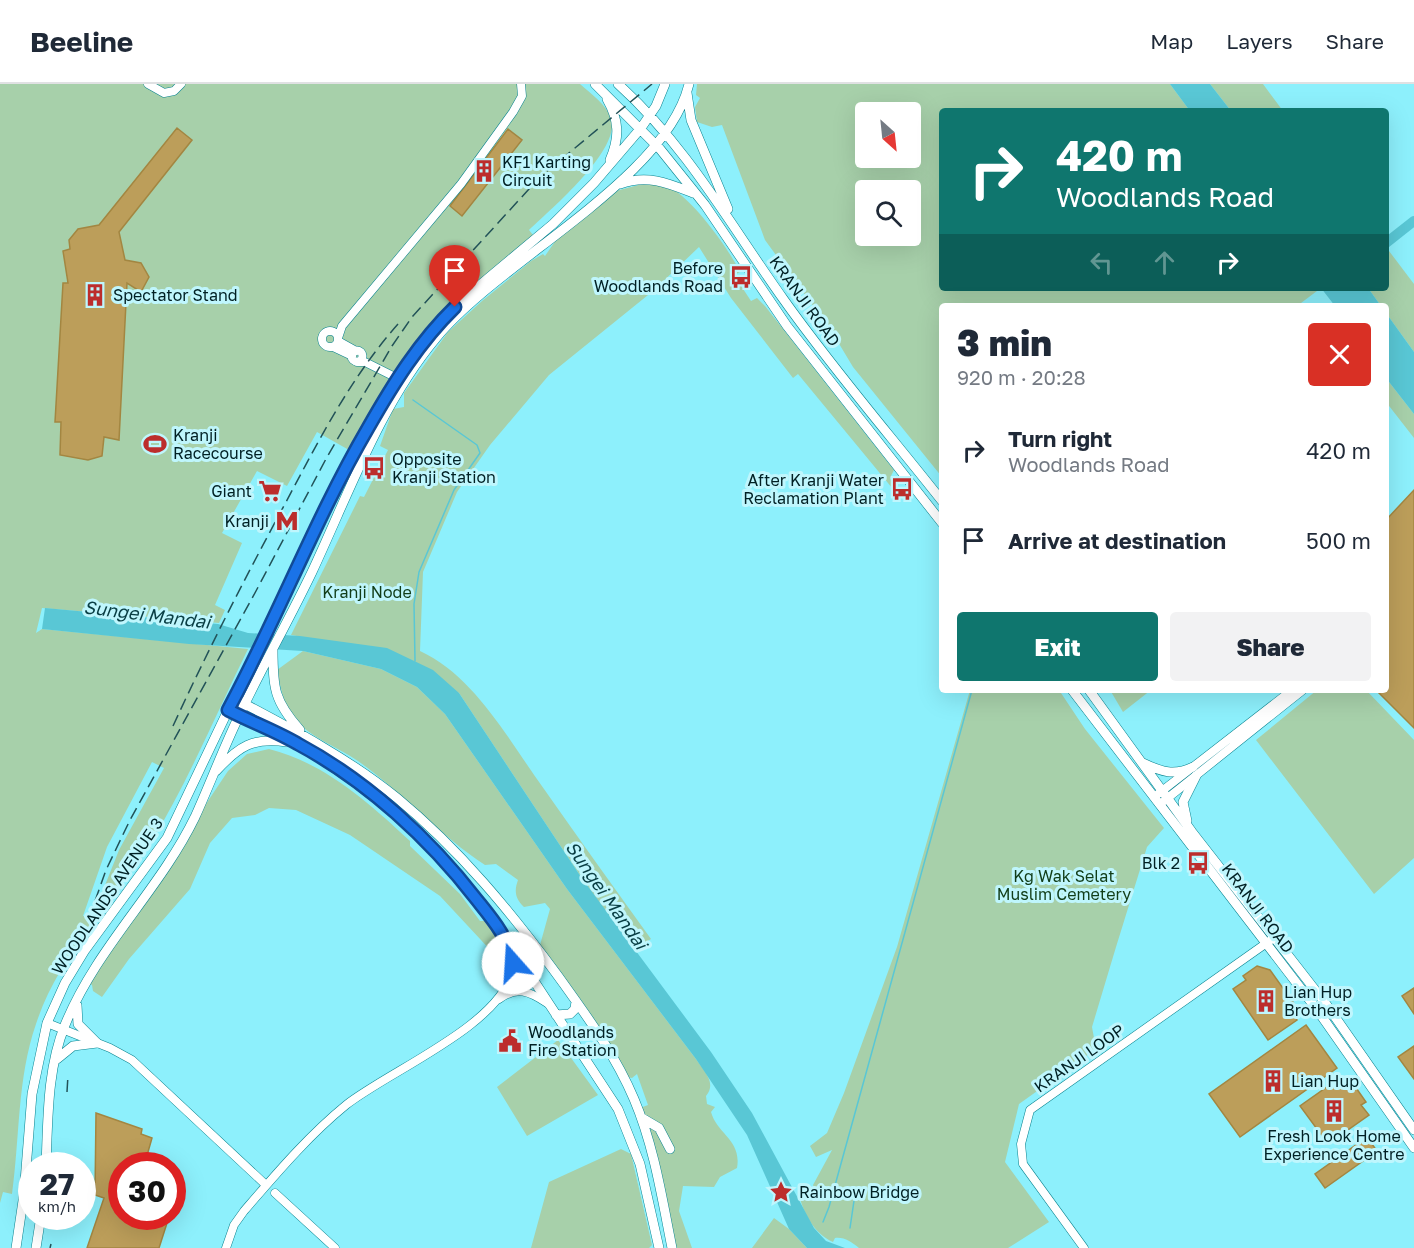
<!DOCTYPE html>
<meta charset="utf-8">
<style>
:root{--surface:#fff;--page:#f2f2f3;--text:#1f2937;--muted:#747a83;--line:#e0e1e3;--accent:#0f766e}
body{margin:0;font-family:"Golos Text",sans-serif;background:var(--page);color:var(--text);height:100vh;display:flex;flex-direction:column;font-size:22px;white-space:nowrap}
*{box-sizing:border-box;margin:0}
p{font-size:20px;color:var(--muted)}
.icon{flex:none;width:33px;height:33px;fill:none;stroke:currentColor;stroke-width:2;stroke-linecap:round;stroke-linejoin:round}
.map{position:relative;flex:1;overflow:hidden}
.details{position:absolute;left:939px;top:219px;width:450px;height:390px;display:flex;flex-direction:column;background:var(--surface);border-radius:6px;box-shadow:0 6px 24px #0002}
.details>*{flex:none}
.top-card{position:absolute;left:939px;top:24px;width:450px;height:183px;border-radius:6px;box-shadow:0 6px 24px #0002;background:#0f766e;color:#fff;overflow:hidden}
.needle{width:39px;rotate:153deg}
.tools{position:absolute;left:855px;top:18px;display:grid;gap:12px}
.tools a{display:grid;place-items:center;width:66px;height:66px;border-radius:6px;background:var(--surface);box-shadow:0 6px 24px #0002;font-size:30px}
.speed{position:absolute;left:18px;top:1068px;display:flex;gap:12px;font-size:30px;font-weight:700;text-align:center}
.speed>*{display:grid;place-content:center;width:78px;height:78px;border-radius:50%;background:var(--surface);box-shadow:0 6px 24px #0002;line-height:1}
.speed small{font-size:15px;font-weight:400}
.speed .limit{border:9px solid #d22;background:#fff;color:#111}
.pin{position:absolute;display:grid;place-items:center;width:51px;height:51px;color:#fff;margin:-62px -26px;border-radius:50% 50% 50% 0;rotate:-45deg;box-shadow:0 0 6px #0007}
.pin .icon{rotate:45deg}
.me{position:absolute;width:66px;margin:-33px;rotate:341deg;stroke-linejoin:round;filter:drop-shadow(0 0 4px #0008)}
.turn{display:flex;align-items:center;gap:21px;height:126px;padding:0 18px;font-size:27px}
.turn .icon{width:78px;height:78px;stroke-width:2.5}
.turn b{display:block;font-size:42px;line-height:51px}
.lanes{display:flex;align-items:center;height:57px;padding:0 18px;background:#0003;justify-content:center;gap:30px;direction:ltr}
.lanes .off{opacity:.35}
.round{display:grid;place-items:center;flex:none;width:63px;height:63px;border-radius:6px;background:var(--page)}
.summary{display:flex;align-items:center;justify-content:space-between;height:102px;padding:0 18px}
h1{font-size:36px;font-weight:800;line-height:45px}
.action{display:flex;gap:12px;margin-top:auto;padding:12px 18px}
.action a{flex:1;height:69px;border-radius:6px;background:var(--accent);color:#fff;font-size:24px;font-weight:800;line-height:69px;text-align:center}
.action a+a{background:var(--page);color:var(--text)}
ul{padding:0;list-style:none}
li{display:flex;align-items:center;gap:18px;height:90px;padding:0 18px}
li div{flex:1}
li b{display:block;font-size:22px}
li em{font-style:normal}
header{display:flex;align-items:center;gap:36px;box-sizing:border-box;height:84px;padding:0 30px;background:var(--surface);border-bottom:2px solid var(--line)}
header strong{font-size:28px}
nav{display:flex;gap:33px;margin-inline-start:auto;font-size:21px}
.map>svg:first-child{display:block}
</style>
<header>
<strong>Beeline</strong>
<nav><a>Map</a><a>Layers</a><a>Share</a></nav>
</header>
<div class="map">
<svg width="1414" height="1164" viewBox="0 0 1414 1164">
<rect width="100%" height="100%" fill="#8df0fc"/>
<path fill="#a7d0aa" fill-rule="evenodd" d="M0,0H580C591,10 606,20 611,34C622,65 550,126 529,146L533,151L476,200L397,288L349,366L317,348L287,402L257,387L222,449L242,459L215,521L225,526L219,539L42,524L36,549L42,545L248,565C216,630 188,698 150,760C112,821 59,870 36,940C17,995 20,1053 12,1110L3,1108L0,1119ZM152,678L164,684L119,766L92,834L83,832L107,763Z
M697,0H1170L1190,27H942V204H1321L1297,222H942V393L853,283L832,248L765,156L722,41L712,43L697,38L695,23L700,14L696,11ZM866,28H910V74H866ZM866,106H910V152H866Z
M1210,0H1263L1283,27H1231Z
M646,99C655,101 666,102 674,106C696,120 729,165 740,188L734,191L751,217L757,214L765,222L894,386L890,394L902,416L798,290L793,294L731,214L699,163L653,207L549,291L490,361L457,408L423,488L420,567C475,592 509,657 544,705C579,755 615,805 651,855L633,866L581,793L459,609L350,561L291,551L360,412L364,413L388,366L380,362L393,325L404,323V309L448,248L482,217L531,177L543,170L545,172L556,156L616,107Z
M1386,163L1414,200V268L1386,229V222H1381L1368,204H1386Z
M1386,294L1414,330V354L1386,318Z
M303,567L381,585L417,603L445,630L567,805L696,975C704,987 717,999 706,1012L707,1020L715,1023L711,1028C717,1050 742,1056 737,1084L720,1093L714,1103L683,1102L679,1127L692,1164H676L640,1024L648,1021L637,990L632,994L627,993L540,861L550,825L545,819L524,823C515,814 514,807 518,796L496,780L485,781C439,751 403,709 358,677C336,662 307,653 291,630C283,618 280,601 277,586Z
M970,606H1059L1085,645L1164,744L1147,763L1116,863L1092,943L1096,965L1019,1020L1005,1078L1049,1138L1008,1164H859C851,1158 845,1153 835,1154L833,1158C813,1149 802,1127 798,1106L807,1102L813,1116L818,1114L813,1101L832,1066L816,1073L810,1062L827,1049L844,1009L897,863Z
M1110,606H1151L1123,628Z
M1317,606H1366L1414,656V774L1374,810L1256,656Z
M269,665C325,679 369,719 410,757V762L460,810L480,837H485L500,860L494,870L440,812L350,751L296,726L269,724L255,731L232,734L210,759L190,805L129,875L102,913L93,907L92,901L87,898L228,687L247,670Z
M558,956L598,1011L527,1052L497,1003Z
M621,1065L631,1070L652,1161L649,1164H531L549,1098Z
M774,1134L789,1145L807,1164H752Z"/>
<path fill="#59c7d5" d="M1170,0H1210L1231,27H1190Z
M1321,204H1368L1381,222H1335Z
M1386,229L1414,268V330L1386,294Z
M45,524L218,540L248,549L300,552L387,564L433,586L459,609L581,793L711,968L752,1029L814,1144L826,1157L845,1164H807L789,1145L747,1051L696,975L567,805L445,630L417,603L381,585L303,567L189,560L42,545Z"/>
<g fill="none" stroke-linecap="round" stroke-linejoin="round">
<path stroke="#59c7d5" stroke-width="1.5" d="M413,316L477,361L480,369L454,406L419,488L414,520L415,577
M823,1138L829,1123L972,606
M850,1144L855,1110"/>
<path stroke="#59c7d5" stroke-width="10" d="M1386,159L1414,137"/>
</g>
<path fill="#bc9e5a" stroke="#a38641" stroke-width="1.5" d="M177,44L192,56L119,148L125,176L141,179L149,193L141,208L127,199L119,356L104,353L102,372L88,376L60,371L61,338H55L63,199H68L63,167L70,165L69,156L78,145L99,141Z
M508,45L522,56L462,132L450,122Z
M1414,406V644L1376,606H1386V436Z
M1257,882L1270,886L1300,928L1295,932L1297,936L1268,956L1233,905L1246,896L1243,892Z
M1414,904V930L1402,912Z
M1306,941L1337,984L1240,1053L1209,1010Z
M1414,962V995L1398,973Z
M1341,993L1347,1001L1352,998L1366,1018L1361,1021L1369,1031L1328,1060L1300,1022Z
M96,1029L142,1045L141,1050L152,1054L144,1082H122V1132H158L168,1136L159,1164H87L104,1114L95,1111Z
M1367,1053L1377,1067L1325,1104L1315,1090Z"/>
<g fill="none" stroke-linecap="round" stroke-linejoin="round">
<g stroke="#08838f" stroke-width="9">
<path id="minor" d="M148,0L164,9L174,7L181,0
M322 255a8 8 0 1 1 16 0a8 8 0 1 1-16 0Z
M338,254L342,242L461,100L513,28L522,12L521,0
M338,257L356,267
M333,263L352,272
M351.5 272a5.5 5.5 0 1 1 11 0a5.5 5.5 0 1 1-11 0Z
M357,278H365L397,294
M1158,710L1292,606
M1164,717L1303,606
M499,915C517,902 529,907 547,919
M47,939L110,964L132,976L266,1101
M275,1109L335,1164
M226,1164L234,1141L244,1127C276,1090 308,1052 346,1021C389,987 497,943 512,889C514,880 512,871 510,862
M1084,1164L1023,1080L1021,1060L1030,1026L1275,853"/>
</g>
<g stroke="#08838f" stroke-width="10">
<path id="major" d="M595,0L660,65L705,121L787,242L942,439
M618,0C687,62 731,142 784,216C833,285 889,350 942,417
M687,9L691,36L728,125
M607,15C619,36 620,53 610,76
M620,100C647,90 668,99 693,109
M273,566C273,604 274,617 300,646
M1072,606L1318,927L1414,1064
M1089,606L1192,748L1326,920L1414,1046
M239,617C294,646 349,675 397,714C460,766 510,827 558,892C586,931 615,970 634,1015C654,1062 662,1114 672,1164
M236,630L299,660L349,694L386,722L444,774L461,795L500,845L618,1025L640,1080L659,1164
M1143,679C1162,688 1174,692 1193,683
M216,687C239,662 253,653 287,658
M1187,737L1183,718L1196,692
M77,921L78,940L97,959
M556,931L570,930L575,925L576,917
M57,975L73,962L97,959
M642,1034L659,1044L670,1065
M46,1082C48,1035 47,985 65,941C96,864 159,807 195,733C210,700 223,665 239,632C262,583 289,536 312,488C349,409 380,321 436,254C500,176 666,96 689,0
M16,1164L24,1110L32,1010L47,939L65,899L85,866L167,754L340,392L397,294L430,249L474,206L553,140L594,99L641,44L656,22L665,0
M36,1164L41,1132"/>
</g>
<use href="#minor" stroke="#fff" stroke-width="8"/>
<use href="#major" stroke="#fff" stroke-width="9"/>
<path stroke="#225258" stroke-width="1.5" stroke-dasharray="12 6" stroke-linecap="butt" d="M173,642C208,566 246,492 286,418C319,356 351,293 398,240
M89,834L106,786L130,736L256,507L327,373L392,262L412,233L540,93L652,0
M67,1008L68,991
M50,1164L51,1160"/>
</g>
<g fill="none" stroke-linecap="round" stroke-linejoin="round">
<g stroke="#114b97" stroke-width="15">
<path id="route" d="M455,223C419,258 393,300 368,344C315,435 278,533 228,626C251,638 276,647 298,660C367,697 430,755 477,816C493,836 508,853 513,879"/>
</g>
<use href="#route" stroke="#1a73e8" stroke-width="10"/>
</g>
<defs>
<g id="building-bare" transform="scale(1.8)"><path d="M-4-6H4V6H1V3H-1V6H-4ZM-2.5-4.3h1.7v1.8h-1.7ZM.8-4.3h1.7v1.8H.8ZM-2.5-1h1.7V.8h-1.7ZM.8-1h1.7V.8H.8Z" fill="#bc2d2c" stroke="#bff6fd" stroke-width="2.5" paint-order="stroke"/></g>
<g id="bus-bare" transform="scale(1.8)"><path d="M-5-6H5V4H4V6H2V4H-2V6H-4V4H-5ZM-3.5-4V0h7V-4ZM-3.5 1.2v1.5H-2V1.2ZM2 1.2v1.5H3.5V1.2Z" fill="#bc2d2c" stroke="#bff6fd" stroke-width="2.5" paint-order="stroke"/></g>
<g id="stadium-bare" transform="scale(1.8)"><path d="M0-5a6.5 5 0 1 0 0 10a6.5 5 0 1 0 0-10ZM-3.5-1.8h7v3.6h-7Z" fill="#bc2d2c" stroke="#bff6fd" stroke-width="2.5" paint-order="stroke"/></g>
<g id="supermarket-bare" transform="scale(1.8)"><path d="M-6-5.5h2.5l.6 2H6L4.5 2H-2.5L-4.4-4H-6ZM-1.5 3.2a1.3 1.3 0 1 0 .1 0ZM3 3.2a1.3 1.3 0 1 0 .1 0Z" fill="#bc2d2c" stroke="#bff6fd" stroke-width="2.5" paint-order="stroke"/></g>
<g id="metro-bare" transform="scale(1.8)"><path d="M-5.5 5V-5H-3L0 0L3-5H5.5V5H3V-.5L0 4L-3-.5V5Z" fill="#bc2d2c" stroke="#bff6fd" stroke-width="2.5" paint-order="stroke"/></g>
<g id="civic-bare" transform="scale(1.8)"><path d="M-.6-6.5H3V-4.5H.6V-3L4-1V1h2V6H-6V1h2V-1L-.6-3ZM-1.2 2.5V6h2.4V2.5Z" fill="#bc2d2c" stroke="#bff6fd" stroke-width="2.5" paint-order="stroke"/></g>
<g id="sight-bare" transform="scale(1.8)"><path d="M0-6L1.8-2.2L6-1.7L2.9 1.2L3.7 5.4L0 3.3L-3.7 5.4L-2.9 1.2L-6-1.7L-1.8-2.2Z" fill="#bc2d2c" stroke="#bff6fd" stroke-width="2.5" paint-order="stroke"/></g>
</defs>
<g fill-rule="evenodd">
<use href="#building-bare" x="484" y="87"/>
<use href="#bus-bare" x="741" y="193"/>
<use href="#building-bare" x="95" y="211"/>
<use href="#stadium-bare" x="155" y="360"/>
<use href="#bus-bare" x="374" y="384"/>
<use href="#bus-bare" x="902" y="405"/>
<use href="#supermarket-bare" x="270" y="407"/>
<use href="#metro-bare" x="287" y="437"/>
<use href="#bus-bare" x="1198" y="779"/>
<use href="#building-bare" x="1266" y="917"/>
<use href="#civic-bare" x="510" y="957"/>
<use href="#building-bare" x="1273" y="997"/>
<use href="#building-bare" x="1334" y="1027"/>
<use href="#sight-bare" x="781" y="1108"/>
</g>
<g text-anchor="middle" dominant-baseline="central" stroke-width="6" stroke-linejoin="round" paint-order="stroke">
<g font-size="16" fill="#002024" stroke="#bff6fd" text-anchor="start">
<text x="502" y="78">KF1 Karting<tspan x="502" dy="18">Circuit</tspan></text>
<text x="723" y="184" text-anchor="end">Before<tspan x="723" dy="18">Woodlands Road</tspan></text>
<text x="113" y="211">Spectator Stand</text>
<text x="173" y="351">Kranji<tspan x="173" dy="18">Racecourse</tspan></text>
<text x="392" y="375">Opposite<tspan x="392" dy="18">Kranji Station</tspan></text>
<text x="884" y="396" text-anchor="end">After Kranji Water<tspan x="884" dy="18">Reclamation Plant</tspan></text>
<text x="252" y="407" text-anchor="end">Giant</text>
<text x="269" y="437" text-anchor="end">Kranji</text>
<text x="1180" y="779" text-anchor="end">Blk 2</text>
<text x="1284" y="908">Lian Hup<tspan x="1284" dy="18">Brothers</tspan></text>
<text x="528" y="948">Woodlands<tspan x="528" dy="18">Fire Station</tspan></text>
<text x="1291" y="997">Lian Hup</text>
<text x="1334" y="1052" text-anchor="middle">Fresh Look Home<tspan x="1334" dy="18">Experience Centre</tspan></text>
<text x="799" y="1108">Rainbow Bridge</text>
</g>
<g font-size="16" fill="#002024" stroke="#bff6fd">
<text transform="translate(805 217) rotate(54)">KRANJI ROAD</text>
<text transform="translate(107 812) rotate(-56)">WOODLANDS AVENUE 3</text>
<text transform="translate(1258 824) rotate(53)">KRANJI ROAD</text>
<text transform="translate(1079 974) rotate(-35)">KRANJI LOOP</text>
</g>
<g font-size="16" fill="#113d18" stroke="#bff6fd">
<text x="367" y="508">Kranji Node</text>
<text x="1064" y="792">Kg Wak Selat<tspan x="1064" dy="18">Muslim Cemetery</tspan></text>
</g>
<g font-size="18" font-style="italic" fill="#093e44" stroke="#bff6fd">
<text transform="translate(147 530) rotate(7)">Sungei Mandai</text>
<text transform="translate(607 811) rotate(55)">Sungei Mandai</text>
</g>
</g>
</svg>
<div class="tools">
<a><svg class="needle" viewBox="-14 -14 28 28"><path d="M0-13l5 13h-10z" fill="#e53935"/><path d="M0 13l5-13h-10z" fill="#747a83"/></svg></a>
<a><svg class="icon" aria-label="search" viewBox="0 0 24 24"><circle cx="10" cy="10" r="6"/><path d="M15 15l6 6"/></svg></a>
</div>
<div class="speed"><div>27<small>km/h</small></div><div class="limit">30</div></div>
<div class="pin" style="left:455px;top:223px;background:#d93025"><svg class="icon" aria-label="arrive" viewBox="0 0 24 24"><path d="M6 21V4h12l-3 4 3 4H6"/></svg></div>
<svg class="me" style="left:513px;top:879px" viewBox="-20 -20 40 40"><circle r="19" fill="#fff"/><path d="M0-13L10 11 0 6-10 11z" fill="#1a73e8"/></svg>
<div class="top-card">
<div class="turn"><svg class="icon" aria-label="right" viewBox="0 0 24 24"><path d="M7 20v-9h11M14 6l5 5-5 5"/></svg><div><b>420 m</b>Woodlands Road</div></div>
<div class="lanes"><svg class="icon off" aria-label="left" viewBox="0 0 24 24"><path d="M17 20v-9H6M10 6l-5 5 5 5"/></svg><svg class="icon off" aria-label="ahead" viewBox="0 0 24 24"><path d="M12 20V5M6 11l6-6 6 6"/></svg><svg class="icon" aria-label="right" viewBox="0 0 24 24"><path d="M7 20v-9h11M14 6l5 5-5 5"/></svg></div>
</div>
<section class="details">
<div class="summary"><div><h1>3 min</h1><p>920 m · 20:28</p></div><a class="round" style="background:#d93025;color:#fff"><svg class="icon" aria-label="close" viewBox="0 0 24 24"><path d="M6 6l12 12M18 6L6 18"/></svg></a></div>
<ul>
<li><svg class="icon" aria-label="right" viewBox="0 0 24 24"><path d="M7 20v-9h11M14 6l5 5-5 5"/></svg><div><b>Turn right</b><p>Woodlands Road</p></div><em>420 m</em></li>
<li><svg class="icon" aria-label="arrive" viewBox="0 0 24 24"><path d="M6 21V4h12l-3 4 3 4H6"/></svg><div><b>Arrive at destination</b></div><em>500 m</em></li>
</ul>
<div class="action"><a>Exit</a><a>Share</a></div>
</section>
</div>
